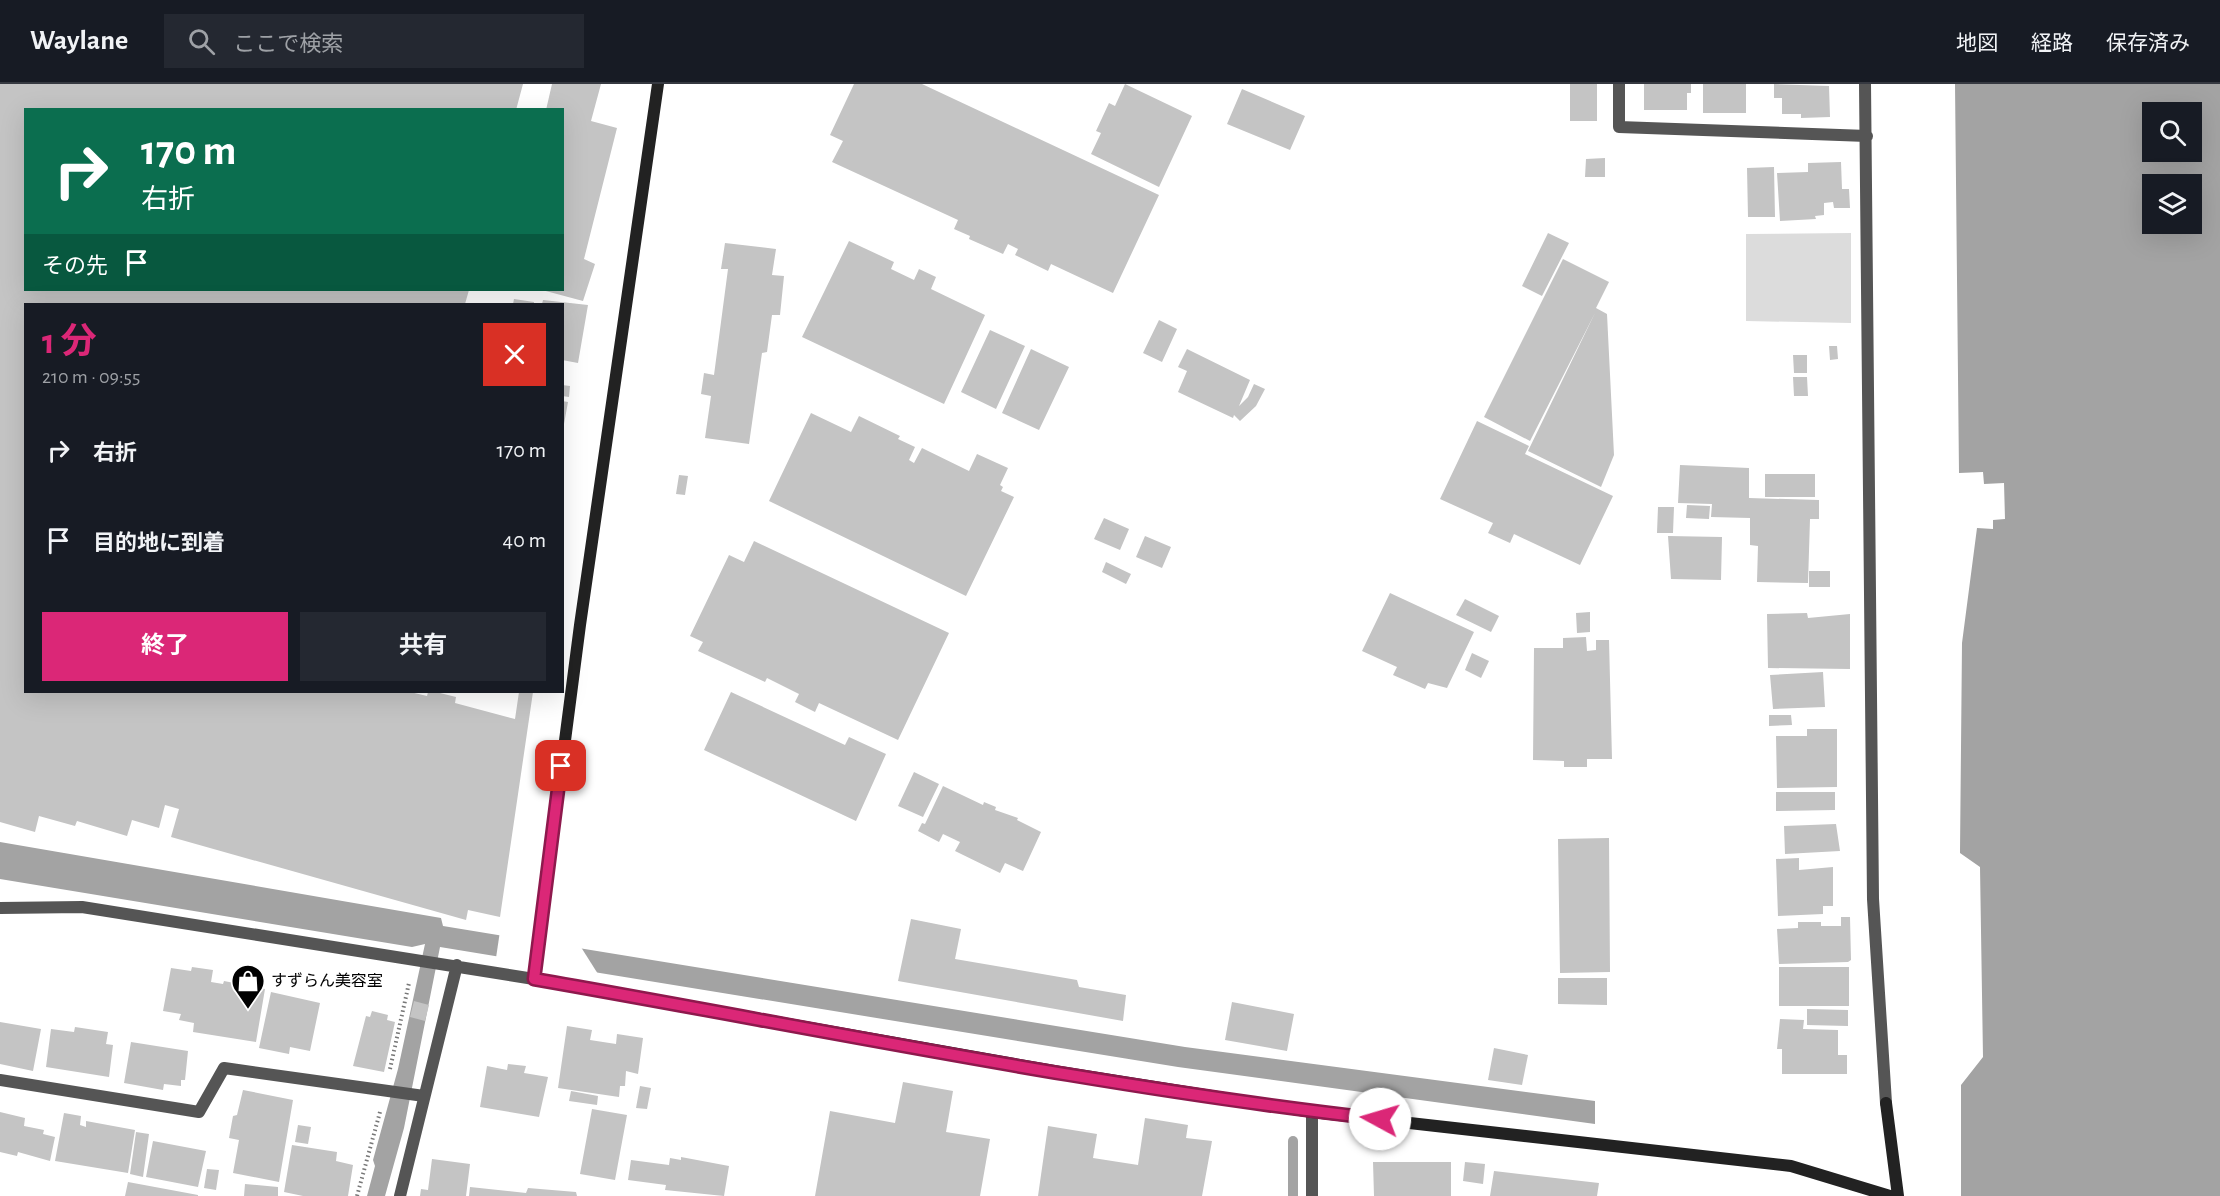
<!DOCTYPE html>
<html lang="ja">
<meta charset="utf-8">
<style>
:root{--surface:#171b24;--page:#242831;--text:#f1f3f6;--muted:#9ea1a6;--line:#363941;--accent:#db2777}
body{margin:0;font-family:"Alegreya Sans","Noto Sans JP",sans-serif;background:var(--page);color:var(--text);height:100vh;display:flex;flex-direction:column;font-size:22px;white-space:nowrap}
*{box-sizing:border-box;margin:0}
p{font-size:20px;color:var(--muted)}
.icon{flex:none;width:33px;height:33px;fill:none;stroke:currentColor;stroke-width:2;stroke-linecap:round;stroke-linejoin:round}
.map{position:relative;flex:1;overflow:hidden}
.panel{position:absolute;left:24px;top:219px;width:540px;height:390px;display:flex;flex-direction:column;background:var(--surface);border-radius:0px;box-shadow:0 6px 24px #0002}
.panel>*{flex:none}
.guide{position:absolute;left:24px;top:24px;width:540px;height:183px;border-radius:0px;box-shadow:0 6px 24px #0002;background:#0b6e4f;color:#fff;overflow:hidden}
.controls{position:absolute;left:2142px;top:18px;display:grid;gap:12px}
.controls a{display:grid;place-items:center;width:60px;height:60px;border-radius:0px;background:var(--surface);box-shadow:0 6px 24px #0002;font-size:30px}
.pin{position:absolute;display:grid;place-items:center;width:51px;height:51px;color:#fff;margin:-26px;border-radius:12px;box-shadow:0 3px 9px #0006}
.me{position:absolute;width:66px;margin:-33px;rotate:276deg;stroke-linejoin:round;filter:drop-shadow(0 0 4px #0008)}
.turn{display:flex;align-items:center;gap:21px;height:126px;padding:0 18px;font-size:27px}
.turn .icon{width:78px;height:78px;stroke-width:2.5}
.turn b{display:block;font-size:42px;line-height:51px}
.then{display:flex;align-items:center;height:57px;padding:0 18px;background:#0003;gap:12px;font-size:22px}
.round{display:grid;place-items:center;flex:none;width:63px;height:63px;border-radius:0px;background:var(--page)}
.overview{display:flex;align-items:center;justify-content:space-between;height:102px;padding:0 18px}
h1{font-size:36px;font-weight:700;line-height:45px;color:var(--accent)}
.primary-button{display:flex;gap:12px;margin-top:auto;padding:12px 18px}
.primary-button a{flex:1;height:69px;border-radius:0px;background:var(--accent);color:#fff;font-size:24px;font-weight:700;line-height:69px;text-align:center}
.primary-button a+a{background:var(--page);color:var(--text)}
ul{padding:0;list-style:none}
li{display:flex;align-items:center;gap:18px;height:90px;padding:0 18px}
li div{flex:1}
li b{display:block;font-size:22px}
li em{font-style:normal}
header{display:flex;align-items:center;gap:36px;box-sizing:border-box;height:84px;padding:0 30px;background:var(--surface);border-bottom:2px solid var(--line)}
header strong{font-size:28px}
nav{display:flex;gap:33px;margin-inline-start:auto;font-size:21px}
.search{width:420px;height:54px;background:var(--page);display:flex;align-items:center;gap:15px;box-sizing:border-box;padding:0 21px;border-radius:0px;color:var(--muted);font-size:22px}
.map>svg:first-child{display:block}
</style>
<header>
<strong>Waylane</strong>
<div class="search"><svg class="icon" aria-label="search" viewBox="0 0 24 24"><circle cx="10" cy="10" r="6"/><path d="M15 15l6 6"/></svg>ここで検索</div>
<nav><a>地図</a><a>経路</a><a>保存済み</a></nav>
</header>
<div class="map">
<svg width="2220" height="1112" viewBox="0 0 2220 1112">
<rect width="100%" height="100%" fill="#fff"/>
<path fill="#dcdcdc" d="M1851,149V239L1746,237V150Z"/>
<path fill="#a3a3a3" fill-rule="evenodd" d="M1955,0H2220V1112H1961V1001L1983,973L1980,783L1960,769L1962,559L1977,444L1993,445V436L2005,435L2004,399L1984,400L1983,388L1959,389ZM2152,28H2192V68H2152ZM2152,100H2192V140H2152Z
M0,758L441,834L443,842L1185,963L1595,1017V1040L1178,983L440,863L404,1044L385,1112H367L375,1082L373,1076L398,985L425,860L412,863L0,795Z"/>
<path fill="#fff" d="M500,847L579,860L598,890L496,874Z"/>
<g fill="none" stroke-linecap="round" stroke-linejoin="round">
<path stroke="#a3a3a3" stroke-width="10" d="M1293,1057V1112"/>
</g>
<path fill="#c4c4c4" d="M0,0H523L516,26H26V206H469L465,220H26V608H410L427,612L428,608H436L456,613L455,619L515,635L519,608H533L500,833L468,826L466,836L171,753L179,725L165,721L159,744L132,736L127,752L77,737L75,742L39,732L35,748L0,738Z
M552,0H601L591,37L617,44L584,175L595,180L583,217L542,206H562V26H546Z
M854,0H922L1159,111L1113,209L1051,180L1048,187L1015,171L1018,165L1008,160L1003,170L969,155L970,152L954,145L958,136L832,78L843,57L830,51Z
M1125,0L1192,32L1159,103L1091,70L1101,49L1096,47L1109,19L1115,22Z
M1570,0H1597V37H1570Z
M1644,0H1691V9H1687V26H1644Z
M1703,0H1746V29H1703Z
M1774,0L1829,2L1830,33L1801,34V30H1782V14H1774Z
M1242,5L1305,32L1290,66L1227,40Z
M1605,74V93H1585L1586,75Z
M1841,78L1842,105H1849L1850,124H1834L1833,118L1824,119V131L1815,132L1816,135L1780,137L1777,89L1808,88V79Z
M1774,83L1775,133H1748L1747,84Z
M1548,149L1569,159L1542,212L1522,202Z
M849,157L894,178L891,185L914,196L919,185L936,193L931,205L985,231L944,320L802,253Z
M725,159L776,165L772,191L784,192L780,231H772L767,268L762,269L749,360L705,354L711,312L701,310L704,289L714,291L728,185H721Z
M1563,175L1609,198L1596,224L1607,230L1614,371L1601,403L1528,367L1595,229L1530,357L1484,333Z
M514,215L534,218V220H513Z
M543,216L588,221L578,279L562,276V220H542Z
M1159,236L1177,245L1162,278L1143,269Z
M990,246L1025,262L996,325L961,308Z
M1829,262H1837L1838,275L1830,276Z
M1031,265L1069,283L1039,346L1002,329Z
M1187,265L1250,296L1239,322L1248,313L1254,300L1265,305L1256,322L1240,337L1234,331L1233,334L1178,308L1187,287L1178,283Z
M1793,271H1807V289H1794Z
M1793,293H1807L1808,312H1794Z
M562,301L570,302L569,313L562,312Z
M562,317L568,318L564,340H562Z
M811,329L851,348L859,332L900,352L898,355L915,363L909,376L914,379L922,364L969,387L977,370L1008,384L1000,401L1003,403L1001,407L1014,413L966,512L769,417Z
M1477,337L1529,362L1525,370L1613,412L1580,481L1514,450L1510,459L1488,449L1493,439L1440,415Z
M1680,381L1749,384V414L1819,416V435H1810L1808,499L1757,498L1758,462L1750,461V434L1711,433L1712,420L1678,419Z
M1765,390H1815V413H1765Z
M679,391L688,392L685,411L676,410Z
M1687,421L1710,422L1709,435L1686,434Z
M1658,423H1674L1673,449H1657Z
M1104,434L1129,445L1120,466L1094,455Z
M1145,452L1171,463L1162,484L1136,473Z
M1668,452L1722,453L1721,496L1671,495Z
M754,457L949,549L898,656L819,619L815,628L795,618L799,610L767,594L765,598L698,567L703,558L690,552L729,471L744,478Z
M1106,478L1131,490L1126,500L1102,488Z
M1809,487H1830V503H1809Z
M1390,509L1474,548L1447,604L1428,599L1425,605L1393,591L1397,583L1362,567Z
M1465,515L1499,532L1491,548L1456,531Z
M1590,528V548L1577,549L1576,529Z
M1807,529L1808,534L1850,530V585L1768,584L1767,530Z
M1586,553L1587,567L1596,566V556H1609L1612,675H1587V683H1564V677L1533,676L1534,564H1563V554Z
M1472,569L1489,577L1481,594L1465,586Z
M1823,588L1825,623L1773,625L1770,591Z
M731,608L845,661L849,653L886,670L856,737L704,666Z
M1769,631H1791L1792,641L1769,642Z
M1807,645H1837V703L1777,704L1776,652H1807Z
M914,688L939,700L923,733L898,722Z
M943,702L983,721L984,718L996,723L995,726L1018,734L1017,736L1041,748L1023,787L1005,779L1000,789L955,767L960,758L943,750L939,758L918,747L922,739L925,740Z
M1776,708H1835V726L1776,727Z
M1836,740L1840,767L1785,770L1784,742Z
M1609,754L1610,888L1560,889L1558,755Z
M1799,774V786L1833,783V822H1823V830L1778,832L1776,775Z
M1841,833H1850L1851,876L1848,878L1779,880L1777,845L1798,844V838H1821V842H1841Z
M911,835L961,845L955,875L1077,896L1079,903L1126,911L1123,937L898,897Z
M192,883L213,886L211,898L223,900L224,897L265,905L256,958L193,948L194,939L179,936L181,930L163,927L171,884L191,887Z
M1779,883H1849V922H1779Z
M1558,894H1607V921L1558,920Z
M271,908L320,919L310,967L290,963L289,970L259,964Z
M414,917L429,921L425,937L410,933Z
M1232,918L1294,930L1287,967L1225,956Z
M1807,925L1848,926V942L1807,941Z
M372,927L388,931L387,936L395,938L384,988L353,982L366,932L370,933Z
M1780,935L1804,936L1803,945L1838,946V971H1847V990H1782V965H1777Z
M0,938L41,945L33,987L0,980Z
M567,942L592,946L590,956L616,960L617,950L643,954L638,990L626,987L625,1002H620L619,1013L558,1004Z
M75,943L108,948L106,960L113,961L109,993L46,983L51,945L74,948Z
M131,958L188,967L185,996H181V1002L164,1000L163,1006L124,999Z
M1494,964L1528,971L1522,1001L1488,996Z
M508,980L526,982L524,989L548,993L539,1033L480,1023L487,982L507,986Z
M903,998L953,1007L946,1048L990,1055L980,1112H815L830,1027L895,1039Z
M640,1002L651,1004L647,1025L636,1024Z
M243,1006L293,1016L279,1098L233,1089L239,1056L229,1054L233,1032L237,1031Z
M571,1007L598,1012L597,1021L569,1017Z
M592,1025L627,1031L615,1096L580,1090Z
M0,1028L25,1034L24,1042L44,1046L43,1050L55,1053L50,1077L18,1068L17,1072L0,1068Z
M64,1029L81,1032L80,1041L86,1043V1037L135,1046L128,1089L55,1077Z
M1145,1034L1188,1041L1186,1054L1212,1057L1202,1112H1038L1048,1042L1097,1050L1093,1074L1138,1081Z
M298,1041L311,1043L308,1060L295,1058Z
M136,1048L149,1050L143,1093L130,1090Z
M153,1057L206,1067L198,1103L146,1093Z
M292,1061L337,1068L336,1077L353,1081L348,1112H303L284,1108Z
M681,1073L729,1082L724,1112L665,1106L666,1101L628,1096L631,1076L669,1081L670,1074L681,1076Z
M432,1075L470,1080L466,1112H420L421,1105L428,1106Z
M1373,1078H1451V1112H1374Z
M1465,1078L1485,1080L1483,1100L1463,1097Z
M207,1085L219,1086L216,1106L204,1104Z
M1494,1087L1599,1099L1597,1112H1490Z
M128,1098L198,1111V1112H125Z
M245,1100L278,1103V1112H244Z
M470,1103L526,1109L528,1104L576,1108L577,1112H469Z"/>
<g fill="none" stroke-linecap="round" stroke-linejoin="round">
<path stroke="#777" stroke-width="4" stroke-dasharray="1.5 3" stroke-linecap="butt" d="M390,985L409,899
M357,1112L380,1028"/>
<path stroke="#555" stroke-width="12" d="M1619,0V43L1867,52
M1865,0L1873,815L1886,1019
M0,824L82,823L534,895
M0,996L199,1028L224,984L424,1012
M1312,1028V1112
M400,1112L457,881"/>
<path stroke="#222" stroke-width="12" d="M658,0L580,541L534,895L1060,988L1312,1028L1791,1082L1890,1112
M1886,1019L1898,1112"/>
</g>
<g fill="none" stroke-linecap="round" stroke-linejoin="round">
<g stroke="#8e194d" stroke-width="15">
<path id="route" d="M561,682L534,895C815,944 1096,1003 1380,1035"/>
</g>
<use href="#route" stroke="#db2777" stroke-width="10"/>
</g>
<defs>
<g id="shop-pin" transform="scale(1.725)"><path d="M0 17L-7.5 6A9.5 9.5 0 1 1 7.5 6Z" fill="#000" stroke="#fff"/><path d="M-5-2.5h2.3a2.7 3.5 0 0 1 5.4 0H5L5.5 6h-11ZM-1.5-2.5h3a1.5 2.3 0 0 0-3 0Z" fill="#fff"/></g>
</defs>
<g fill-rule="evenodd">
<use href="#shop-pin" x="248" y="897"/>
</g>
<g text-anchor="middle" dominant-baseline="central" stroke-width="5" stroke-linejoin="round" paint-order="stroke">
<g font-size="16" fill="#000" stroke="#fff" text-anchor="start">
<text x="271" y="897">すずらん美容室</text>
</g>
</g>
</svg>
<div class="controls">
<a><svg class="icon" aria-label="search" viewBox="0 0 24 24"><circle cx="10" cy="10" r="6"/><path d="M15 15l6 6"/></svg></a>
<a><svg class="icon" aria-label="layers" viewBox="0 0 24 24"><path d="M12 4l9 5-9 5-9-5zM3 14l9 5 9-5"/></svg></a>
</div>
<div class="pin" style="left:561px;top:682px;background:#d93025"><svg class="icon" aria-label="arrive" viewBox="0 0 24 24"><path d="M6 21V4h12l-3 4 3 4H6"/></svg></div>
<svg class="me" style="left:1380px;top:1035px" viewBox="-20 -20 40 40"><circle r="19" fill="#fff"/><path d="M0-13L10 11 0 6-10 11z" fill="#db2777"/></svg>
<div class="guide">
<div class="turn"><svg class="icon" aria-label="right" viewBox="0 0 24 24"><path d="M7 20v-9h11M14 6l5 5-5 5"/></svg><div><b>170 m</b>右折</div></div>
<div class="then">その先<svg class="icon" aria-label="arrive" viewBox="0 0 24 24"><path d="M6 21V4h12l-3 4 3 4H6"/></svg></div>
</div>
<section class="panel">
<div class="overview"><div><h1>1 分</h1><p>210 m · 09:55</p></div><a class="round" style="background:#d93025;color:#fff"><svg class="icon" aria-label="close" viewBox="0 0 24 24"><path d="M6 6l12 12M18 6L6 18"/></svg></a></div>
<ul>
<li><svg class="icon" aria-label="right" viewBox="0 0 24 24"><path d="M7 20v-9h11M14 6l5 5-5 5"/></svg><div><b>右折</b></div><em>170 m</em></li>
<li><svg class="icon" aria-label="arrive" viewBox="0 0 24 24"><path d="M6 21V4h12l-3 4 3 4H6"/></svg><div><b>目的地に到着</b></div><em>40 m</em></li>
</ul>
<div class="primary-button"><a>終了</a><a>共有</a></div>
</section>
</div>
